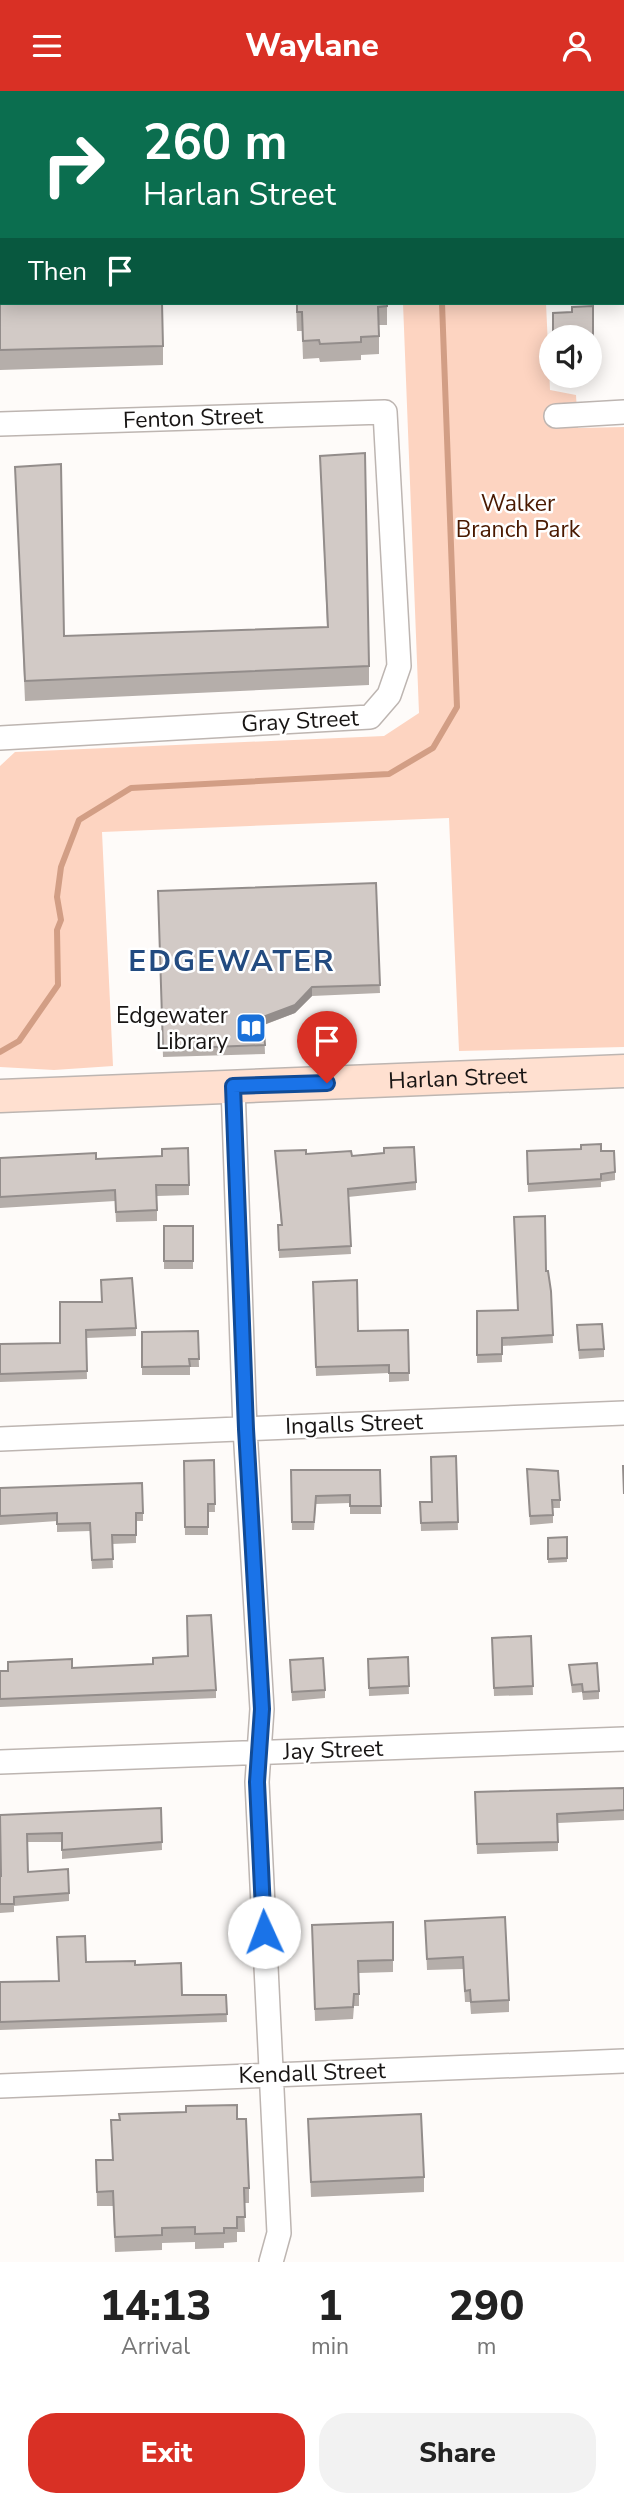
<!DOCTYPE html>
<style>
:root{--surface:#fff;--page:#f2f2f2;--text:#222;--muted:#767676;--accent:#d93025}
body{margin:0;font-family:"Nunito Sans",sans-serif;background:var(--page);color:var(--text);height:100vh;display:flex;flex-direction:column;font-size:26px;white-space:nowrap}
*{box-sizing:border-box;margin:0}
p{font-size:23px;color:var(--muted)}
.icon{flex:none;width:38px;height:38px;fill:none;stroke:currentColor;stroke-width:2;stroke-linecap:round;stroke-linejoin:round}
.map{position:relative;height:2171px;overflow:hidden}
.drawer{display:flex;flex-direction:column;background:var(--surface);flex:1}
.drawer>*{flex:none}
.hud{position:absolute;left:0px;top:0px;width:625px;height:214px;box-shadow:0 4px 18px #0003;background:#0b6e4f;color:#fff;overflow:hidden}
.controls{position:absolute;left:539px;top:234px;display:grid;gap:14px}
.controls a{display:grid;place-items:center;width:63px;height:63px;border-radius:50%;background:var(--surface);box-shadow:0 4px 18px #0003;font-size:35px}
.pin{position:absolute;display:grid;place-items:center;width:60px;height:60px;color:#fff;margin:-72px -30px;border-radius:50% 50% 50% 0;rotate:-45deg;box-shadow:0 0 7px #0007}
.pin .icon{rotate:45deg}
.me{position:absolute;width:77px;margin:-38px;rotate:358deg;stroke-linejoin:round;filter:drop-shadow(0 0 5px #0008)}
.turn{display:flex;align-items:center;gap:24px;height:147px;padding:0 28px;font-size:32px}
.turn .icon{width:91px;height:91px;stroke-width:2.5}
.turn b{display:block;font-size:49px;line-height:60px}
.then{display:flex;align-items:center;height:66px;padding:0 28px;background:#0003;gap:14px;font-size:26px}
.eta{display:flex;justify-content:space-evenly;align-items:center;height:119px;text-align:center}
.eta b{font-size:42px;font-weight:800;line-height:49px}
.primary-button{display:flex;gap:14px;margin-top:auto;padding:14px 28px}
.primary-button a{flex:1;height:80px;border-radius:28px;background:var(--accent);color:#fff;font-size:28px;font-weight:800;line-height:80px;text-align:center}
.primary-button a+a{background:var(--page);color:var(--text)}
header{display:flex;justify-content:space-between;align-items:center;height:91px;padding:0 28px;background:var(--accent);color:#fff;font-size:32px;font-weight:800}
.map>svg:first-child{display:block}
</style>
<header><svg class="icon" aria-label="menu" viewBox="0 0 24 24"><path d="M4 6h16M4 12h16M4 18h16"/></svg>Waylane<svg class="icon" aria-label="person" viewBox="0 0 24 24"><circle cx="12" cy="8" r="4"/><path d="M4 21q1-7 8-7t8 7"/></svg></header>
<div class="map">
<svg width="624" height="2171" viewBox="0 0 624 2171">
<rect width="100%" height="100%" fill="#fefbf9"/>
<path fill="#fdd4c1" d="M403,212H546L550,299L576,304L578,337L624,336V956L459,960L449,727L102,741L113,975L54,979L0,976V675L15,661L384,645L419,622Z"/>
<g fill="none" stroke-linecap="round" stroke-linejoin="round">
<path stroke="#d29e85" stroke-width="6" d="M0,961L19,950L58,894L57,839L61,829L57,806L61,776L79,729L131,697L389,683L433,657L457,616L442,212"/>
<g stroke="#bdb5b1" stroke-width="26">
<path id="street" d="M208,2L251,0
M0,9H2
M556,325L624,321
M0,333L385,321L399,575L389,604L370,626L0,647
M233,995L245,1338L262,1618L257,1691L279,2142L271,2171
M0,1348L624,1322
M0,1671L624,1648
M0,1995L624,1970"/>
</g>
<g stroke="#bdb5b1" stroke-width="35">
<g id="secondary">
<path id="s1" d="M0,1005L624,980"/>
</g>
</g>
<use href="#street" stroke="#fff" stroke-width="23"/>
<use href="#secondary" stroke="#ffe0d0" stroke-width="32"/>
</g>
<path fill="#b5aeaa" d="M0,49H2V127H0Z
M0,199L163,255V274L0,279Z
M296,212H387V234H379V263L361,264V269L320,271L319,267L303,268L302,240H297Z
M590,212H619L591,213Z
M593,215V254H590V247H553L572,221Z
M320,365L369,575V594L25,610L15,376L64,545L327,536Z
M376,792L380,902L312,905L295,922L264,934L265,963L163,966L158,800Z
M275,1060L352,1065L416,1091V1099L348,1106L351,1163L279,1167L278,1134H281Z
M527,1060H601L615,1081V1089L601,1091V1096L528,1101Z
M0,1067L96,1068L189,1094V1104L157,1105V1130L116,1131L115,1110L0,1117Z
M164,1135H193V1178H164Z
M546,1180L551,1200L553,1252L502,1255V1271L477,1272V1220L517,1219Z
M313,1191L358,1240L408,1239L409,1290L389,1291V1282L316,1285Z
M60,1211L136,1237V1245L86,1247L87,1288L0,1291V1253L60,1252Z
M198,1240L199,1276H190V1284H142V1241Z
M577,1242L604,1258V1266L579,1268Z
M456,1365L458,1439L421,1440L420,1411H432Z
M214,1369L215,1421H208V1444H185L184,1370Z
M527,1378L560,1409V1417H553V1432L530,1434Z
M291,1379H380L381,1423H350V1412L316,1413L314,1439H292Z
M0,1397L143,1422V1430H136V1452L112,1453L113,1477L92,1478L90,1440L57,1441V1430L0,1434Z
M567,1446V1471L548,1472V1447Z
M531,1545L533,1604L494,1605L492,1547Z
M408,1566L409,1603L369,1605L368,1568Z
M290,1569L325,1599V1607L292,1610Z
M569,1574L599,1600V1608L583,1609L582,1601L572,1602Z
M72,1577L216,1599V1607L0,1616V1580Z
M624,1697V1729L558,1732V1760L477,1763L475,1701Z
M161,1717L162,1759L62,1768V1751H27L28,1781L69,1802V1810L14,1815V1821L0,1822V1724Z
M425,1830L509,1909V1921L471,1923L470,1911H465L463,1878L427,1879Z
M393,1831V1881L359,1882V1915H354L353,1928L315,1930L312,1834Z
M86,1871L135,1874L182,1904H226L227,1931L0,1939V1891L59,1890Z
M237,2028L249,2097V2112H244L245,2141H237V2151L224,2152V2157L195,2158V2151L162,2152V2159L115,2161L113,2115H97L96,2069H112Z
M308,2028L424,2086V2101L311,2106Z"/>
<path fill="#938d8b" d="M312,896V905L295,922L263,934V926Z"/>
<path fill="#d2cac6" stroke="#938d8b" stroke-width="2" d="M623,46H624V105H623Z
M0,49H2V108H0Z
M0,199H2V212H162L163,255L0,259Z
M297,212H387V215L378,216L379,245L361,246V251L320,253L319,249L303,250L302,221H297Z
M593,215V245L553,246V222L572,221V216Z
M365,362L369,575L25,590L15,376L61,373L64,545L328,536L320,365Z
M376,792L380,894L312,896L295,914L263,926L265,954L163,958L158,800Z
M601,1053V1060H614L615,1081L601,1083V1088L528,1093L527,1060L581,1058V1054Z
M414,1056L416,1091L348,1098L351,1155L279,1159L278,1134H282L275,1060L306,1059V1063L351,1060L352,1065L384,1062V1057Z
M188,1057L189,1094H156L157,1119L116,1121L115,1099L0,1106V1067L96,1062V1068L162,1065V1058Z
M545,1125L546,1180H548L551,1200L553,1244L502,1247V1263L477,1264V1220L518,1219L514,1126Z
M164,1135H193V1170H164Z
M132,1187L136,1237L86,1239L87,1280L0,1283V1253L60,1252V1211H102L101,1189Z
M357,1189L358,1240L408,1239L409,1282H389V1274L316,1276L313,1191Z
M602,1233L604,1258L579,1259L577,1234Z
M198,1240L199,1268H189L190,1275L142,1276V1241Z
M456,1365L458,1431L421,1432L420,1411H432L431,1366Z
M214,1369L215,1413H208V1436H185L184,1370Z
M623,1375H624V1403Z
M527,1378L558,1380L560,1409H552L553,1424L530,1425Z
M291,1379H380L381,1415H350V1404L316,1405L314,1431H292Z
M142,1392L143,1422H136V1444H112L113,1468L92,1469L90,1432L57,1433V1422L0,1425V1397Z
M567,1446V1467L548,1468V1447Z
M211,1524L216,1599L0,1608V1580H8V1571L72,1568V1577L153,1573V1567L188,1565L187,1525Z
M531,1545L533,1595L494,1597L492,1547Z
M408,1566L409,1595L369,1597L368,1568Z
M323,1567L325,1599L292,1601L290,1569Z
M597,1572L599,1600L583,1601L582,1593L572,1594L569,1574Z
M624,1697V1719L557,1723L558,1751L477,1753L475,1701Z
M161,1717L162,1751L62,1759V1742L27,1743L28,1781L68,1778L69,1802L14,1806V1813H0V1785H1L0,1724Z
M505,1826L509,1909L471,1911L470,1899L465,1900L463,1866L427,1868L425,1830Z
M393,1831V1869L358,1870L359,1903H354L353,1916L315,1918L312,1834Z
M85,1845L86,1871L135,1870V1874L181,1872L182,1904H226L227,1923L0,1931V1891L59,1890L57,1846Z
M237,2014V2028H246L249,2097H244L245,2126H237V2137H224V2142L195,2143V2136L162,2137V2144L115,2146L113,2100L97,2101L96,2069H113L111,2029H120L119,2023L186,2021V2015Z
M421,2023L424,2086L311,2091L308,2028Z"/>
<g fill="none" stroke-linecap="round" stroke-linejoin="round">
<g stroke="#114b97" stroke-width="18">
<path id="route" d="M264,1841L257,1691L262,1618L246,1338L233,995L327,992"/>
</g>
<use href="#route" stroke="#1a73e8" stroke-width="12"/>
</g>
<defs>
<g id="library-square" transform="scale(1.575)"><rect x="-9" y="-9" width="18" height="18" rx="4" fill="#1970d9" stroke="#fff"/><path d="M-6-4Q-3-5.5-.7-3.5V5Q-3 3-6 4ZM6-4Q3-5.5 .7-3.5V5Q3 3 6 4Z" fill="#fff"/></g>
</defs>
<g fill-rule="evenodd">
<use href="#library-square" x="251" y="937"/>
</g>
<g text-anchor="middle" dominant-baseline="central" stroke-width="5" stroke-linejoin="round" paint-order="stroke">
<g font-size="23" fill="#181514" stroke="#fff">
<text transform="translate(193 327) rotate(-2)">Fenton Street</text>
<text transform="translate(300 630) rotate(-3)">Gray Street</text>
<text stroke="none"><textPath href="#s1" startOffset="458">Harlan Street</textPath></text>
<text transform="translate(354 1333) rotate(-2)">Ingalls Street</text>
<text transform="translate(333 1659) rotate(-2)">Jay Street</text>
<text transform="translate(312 1982) rotate(-2)">Kendall Street</text>
</g>
<g font-size="23" fill="#491900" stroke="#fff">
<text x="518" y="412">Walker<tspan x="518" dy="26">Branch Park</tspan></text>
</g>
<g font-size="23" fill="#181514" stroke="#fff" text-anchor="end">
<text x="228" y="924">Edgewater<tspan x="228" dy="26">Library</tspan></text>
</g>
<g font-size="30" font-weight="bold" letter-spacing="2" fill="#234b80" stroke="#fff">
<text x="232" y="870">EDGEWATER</text>
</g>
</g>
</svg>
<div class="controls">
<a><svg class="icon" aria-label="sound" viewBox="0 0 24 24"><path d="M4 9h4l5-4v14l-5-4H4zM17 9q2 3 0 6"/></svg></a>
</div>
<div class="pin" style="left:327px;top:992px;background:#d93025"><svg class="icon" aria-label="arrive" viewBox="0 0 24 24"><path d="M6 21V4h12l-3 4 3 4H6"/></svg></div>
<svg class="me" style="left:264px;top:1841px" viewBox="-20 -20 40 40"><circle r="19" fill="#fff"/><path d="M0-13L10 11 0 6-10 11z" fill="#1a73e8"/></svg>
<div class="hud">
<div class="turn"><svg class="icon" aria-label="right" viewBox="0 0 24 24"><path d="M7 20v-9h11M14 6l5 5-5 5"/></svg><div><b>260 m</b>Harlan Street</div></div>
<div class="then">Then<svg class="icon" aria-label="arrive" viewBox="0 0 24 24"><path d="M6 21V4h12l-3 4 3 4H6"/></svg></div>
</div>
</div>
<section class="drawer">
<div class="eta">
<div><b>14:13</b><p>Arrival</p></div>
<div><b>1</b><p>min</p></div>
<div><b>290</b><p>m</p></div>
</div>
<div class="primary-button"><a>Exit</a><a>Share</a></div>
</section>
